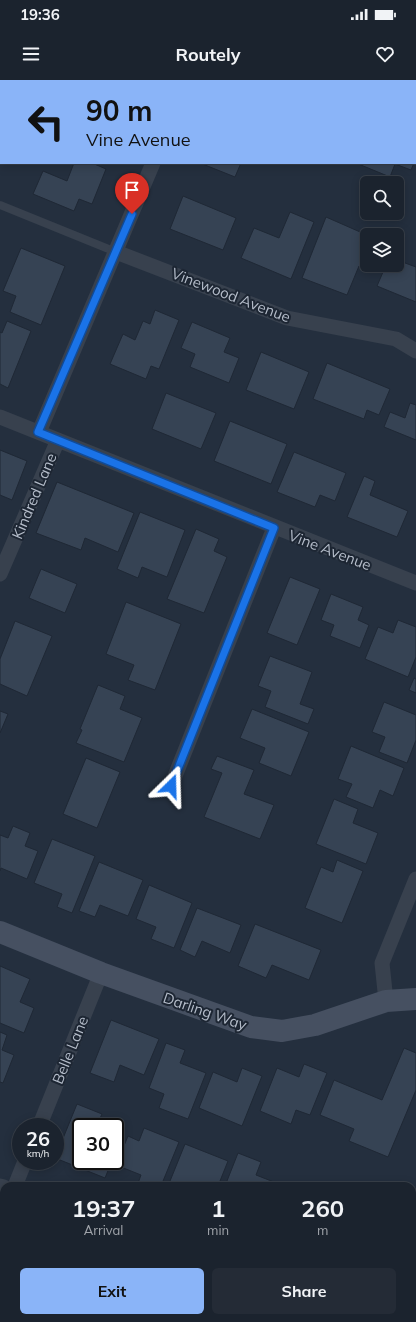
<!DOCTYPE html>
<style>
:root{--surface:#1b232e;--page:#242b36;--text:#f1f3f6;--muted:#a0a4aa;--line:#39404a;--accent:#8ab4f8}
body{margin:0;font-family:Mulish,sans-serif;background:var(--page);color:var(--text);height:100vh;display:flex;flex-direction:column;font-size:15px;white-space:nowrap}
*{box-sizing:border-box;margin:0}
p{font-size:13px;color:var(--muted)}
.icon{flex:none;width:22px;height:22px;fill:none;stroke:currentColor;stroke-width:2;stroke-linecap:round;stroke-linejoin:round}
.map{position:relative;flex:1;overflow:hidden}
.side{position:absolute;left:0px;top:1102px;width:416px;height:140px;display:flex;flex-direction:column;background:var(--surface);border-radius:12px 12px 0 0;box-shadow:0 2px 10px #0003,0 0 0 1px var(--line)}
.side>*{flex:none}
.banner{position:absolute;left:0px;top:0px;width:416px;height:84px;box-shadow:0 2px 10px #0003,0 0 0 1px var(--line);background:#8ab4f8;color:#111;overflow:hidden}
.tools{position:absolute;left:360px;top:96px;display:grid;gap:8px}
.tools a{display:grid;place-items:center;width:44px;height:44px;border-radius:6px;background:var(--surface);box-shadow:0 2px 10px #0003,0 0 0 1px var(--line);font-size:20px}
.speed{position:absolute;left:12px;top:1038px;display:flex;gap:8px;font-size:20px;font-weight:700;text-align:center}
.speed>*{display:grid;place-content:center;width:52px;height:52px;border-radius:50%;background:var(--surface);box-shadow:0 2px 10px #0003,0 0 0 1px var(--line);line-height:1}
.speed small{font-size:10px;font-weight:400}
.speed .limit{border:2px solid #111;border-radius:6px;background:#fff;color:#111}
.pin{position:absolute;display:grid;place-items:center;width:34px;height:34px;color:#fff;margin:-41px -17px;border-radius:50% 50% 50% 0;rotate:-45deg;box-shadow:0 0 4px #0007}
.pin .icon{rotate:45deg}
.me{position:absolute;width:44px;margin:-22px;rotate:22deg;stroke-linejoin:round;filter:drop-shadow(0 0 3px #0008)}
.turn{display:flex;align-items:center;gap:14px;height:84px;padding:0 20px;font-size:18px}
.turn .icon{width:52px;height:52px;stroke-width:2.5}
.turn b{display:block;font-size:28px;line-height:34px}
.eta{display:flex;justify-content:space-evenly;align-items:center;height:68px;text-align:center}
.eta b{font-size:24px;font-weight:700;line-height:28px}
.primary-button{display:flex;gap:8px;margin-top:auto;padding:8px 20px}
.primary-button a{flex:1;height:46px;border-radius:6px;background:var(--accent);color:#111;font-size:16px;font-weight:700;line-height:46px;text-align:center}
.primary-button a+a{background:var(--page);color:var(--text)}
.status{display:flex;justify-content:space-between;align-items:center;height:28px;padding:0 20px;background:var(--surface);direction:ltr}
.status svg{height:11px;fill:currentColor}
header{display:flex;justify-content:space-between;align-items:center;height:52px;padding:0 20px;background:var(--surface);font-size:18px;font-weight:700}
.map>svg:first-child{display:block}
</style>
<div class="status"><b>19:36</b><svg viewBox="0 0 49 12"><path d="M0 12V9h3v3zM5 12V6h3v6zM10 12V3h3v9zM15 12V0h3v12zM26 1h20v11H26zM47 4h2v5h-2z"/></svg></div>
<header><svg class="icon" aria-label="menu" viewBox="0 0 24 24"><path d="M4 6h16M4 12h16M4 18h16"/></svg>Routely<svg class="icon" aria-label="heart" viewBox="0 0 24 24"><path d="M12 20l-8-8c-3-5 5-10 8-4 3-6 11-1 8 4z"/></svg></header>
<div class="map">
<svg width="416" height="1242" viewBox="0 0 416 1242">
<rect width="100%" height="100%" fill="#242f3e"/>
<path fill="#364354" stroke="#1f2835" d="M71,0H143L142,1Z
M226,0H300L226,1Z
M74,83H92L106,89L92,124L79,119L74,131L33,114L43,91L67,101Z
M200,83H241L235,97Z
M356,83H414L411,90L395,84L390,97Z
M183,116L236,138L223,170L170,149Z
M290,132L314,142L291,199L241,178L254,148L279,158Z
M326,137L367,155V185H373L371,191L359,186L347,215L302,198Z
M21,168L65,186L41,245L10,232L16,216L3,211Z
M397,180L416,187V222L377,206L386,185H397Z
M155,230L179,240L159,289L151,286L146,299L110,284L123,254L135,260L143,241L150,244Z
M7,241L31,251L8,308L0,304V252L2,253Z
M192,242L230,258L224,272L239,278L229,303L190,287L195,274L181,268Z
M261,272L309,292L294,329L246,310Z
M327,283L390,309L379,335L367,330L364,339L313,319Z
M166,313L216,333L201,369L152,349Z
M410,323L416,325V360L384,347L390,332L405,338Z
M230,341L287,364L271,404L214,381Z
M0,370L27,381L12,420L0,415Z
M294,372L346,393L335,421L320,415L315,427L277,412Z
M364,396L375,401L370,415L408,431L397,457L347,437Z
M57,402L134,433L118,472L85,458L81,470L36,453Z
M140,432L185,450L167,497L142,487L138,498L117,489Z
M196,449L219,459L214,471L227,477L204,533L167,519Z
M41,489L77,504L65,533L29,518Z
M290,497L320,509L297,565L267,553Z
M331,514L363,527L358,540L369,545L360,568L330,556L334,545L321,540Z
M126,522L181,544L155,610L128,600L134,585L106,574Z
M398,540L416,547V577L408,597L365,579L378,547L393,553Z
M15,541L52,556L27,616L0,604V579Z
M270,576L312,592L300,624L314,629L308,644L265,627L271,611L258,606Z
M414,598L416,599V613L409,610Z
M98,605L125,616L120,629L142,638L124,682L76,663L82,650L80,649Z
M384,622L416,635V660L407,683L379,672L385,657L372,652Z
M252,629L309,652L291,696L259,683L265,668L240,658Z
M0,631L8,634L0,653Z
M351,666L404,688L393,716L380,710L373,728L346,717L352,704L338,699Z
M217,676L254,690L244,714L274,725L260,759L204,737L222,693L211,689Z
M86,678L120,692L97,748L63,734Z
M334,719L358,729L353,743L378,753L366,784L316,764Z
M13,746L30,753L25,766L38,771L27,799L1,788L0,791V755L8,758Z
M52,759L95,776L72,833L57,827L62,814L34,803Z
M337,780L363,791L342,843L305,828L321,787L333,792Z
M99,782L143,800L128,836L100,825L95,837L79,831Z
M149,805L192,823L174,868L151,859L156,847L136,839Z
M197,828L241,845L230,873L202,861L195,877L180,870Z
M255,844L321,870L309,900L272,885L266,898L238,886Z
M0,886L30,899L20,922L34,928L24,953L0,943Z
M111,940L159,959L144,995L120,985L114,1002L90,993Z
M0,952L7,955L2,970L14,975L3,1003L0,1002Z
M166,963L185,970L180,983L206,993L188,1039L159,1028L164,1014L149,1008Z
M404,968L416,973V1010L388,1077L349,1061L354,1049L320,1035L334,1000L382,1020Z
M304,984L327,993L310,1035L296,1030L291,1044L260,1031L277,988L299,997Z
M242,988L262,996L242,1046L199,1028L213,992L237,1002Z
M77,1024L102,1034L96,1047H81V1081H112L105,1098L55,1078Z
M144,1048L179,1062L161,1106H137L141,1095L116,1085L128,1056L139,1061Z
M185,1064L228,1081L218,1106H168Z
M238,1073L261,1082L256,1095L279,1104L278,1106H225Z
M416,1201V1231L412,1230V1211Z
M4,1229V1238H27L37,1242H0Z
M88,1238H106L105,1242H98Z
M130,1238H169L167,1242H128Z
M270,1238H305L304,1242H269Z"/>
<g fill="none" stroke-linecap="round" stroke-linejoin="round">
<path stroke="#38414e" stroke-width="8" d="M6,1V0
M0,19L1,16
M0,125L116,172"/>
<path stroke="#38414e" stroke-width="15" d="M188,1V0
M116,172L287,238L396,259L416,271
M0,337L416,503
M39,352L153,83
M0,494L58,360
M171,706L274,448
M386,921L382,883L416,799
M39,1047L101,893
M0,1106L4,1107
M15,1106L25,1081
M0,1143L4,1134
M208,1242L209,1238"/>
<path stroke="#465061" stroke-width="22" d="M0,852L101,893L251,947L282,951L315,945L386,921L416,919"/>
</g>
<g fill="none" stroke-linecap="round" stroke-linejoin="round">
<g stroke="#114b97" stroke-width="10">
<path id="route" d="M132,134L38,352L274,448L171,706"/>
</g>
<use href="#route" stroke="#1a73e8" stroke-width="7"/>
</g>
<g text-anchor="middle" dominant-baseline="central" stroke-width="4" stroke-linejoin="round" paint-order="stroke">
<g font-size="15" fill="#b4bcc9" stroke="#1d2633">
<text transform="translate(231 215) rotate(21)">Vinewood Avenue</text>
<text transform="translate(34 416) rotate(-67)">Kindred Lane</text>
<text transform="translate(330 470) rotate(21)">Vine Avenue</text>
<text transform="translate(205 931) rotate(19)">Darling Way</text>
<text transform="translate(70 970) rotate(-68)">Belle Lane</text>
</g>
</g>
</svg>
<div class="tools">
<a><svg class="icon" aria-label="search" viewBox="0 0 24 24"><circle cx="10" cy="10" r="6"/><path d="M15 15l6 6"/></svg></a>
<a><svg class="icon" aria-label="layers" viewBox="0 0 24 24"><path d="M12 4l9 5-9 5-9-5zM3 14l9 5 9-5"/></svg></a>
</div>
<div class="speed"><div>26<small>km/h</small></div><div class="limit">30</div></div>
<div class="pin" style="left:132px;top:134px;background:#d93025"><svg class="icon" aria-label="arrive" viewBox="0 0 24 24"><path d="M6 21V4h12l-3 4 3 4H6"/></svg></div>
<svg class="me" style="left:171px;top:706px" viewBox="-20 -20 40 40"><path d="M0-17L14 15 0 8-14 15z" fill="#1a73e8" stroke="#fff" stroke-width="4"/></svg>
<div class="banner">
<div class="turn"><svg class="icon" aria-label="left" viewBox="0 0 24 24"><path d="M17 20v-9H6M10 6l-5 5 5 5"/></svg><div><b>90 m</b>Vine Avenue</div></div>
</div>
<section class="side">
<div class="eta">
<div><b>19:37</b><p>Arrival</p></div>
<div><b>1</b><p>min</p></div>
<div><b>260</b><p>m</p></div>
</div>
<div class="primary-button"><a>Exit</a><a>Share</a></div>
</section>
</div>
